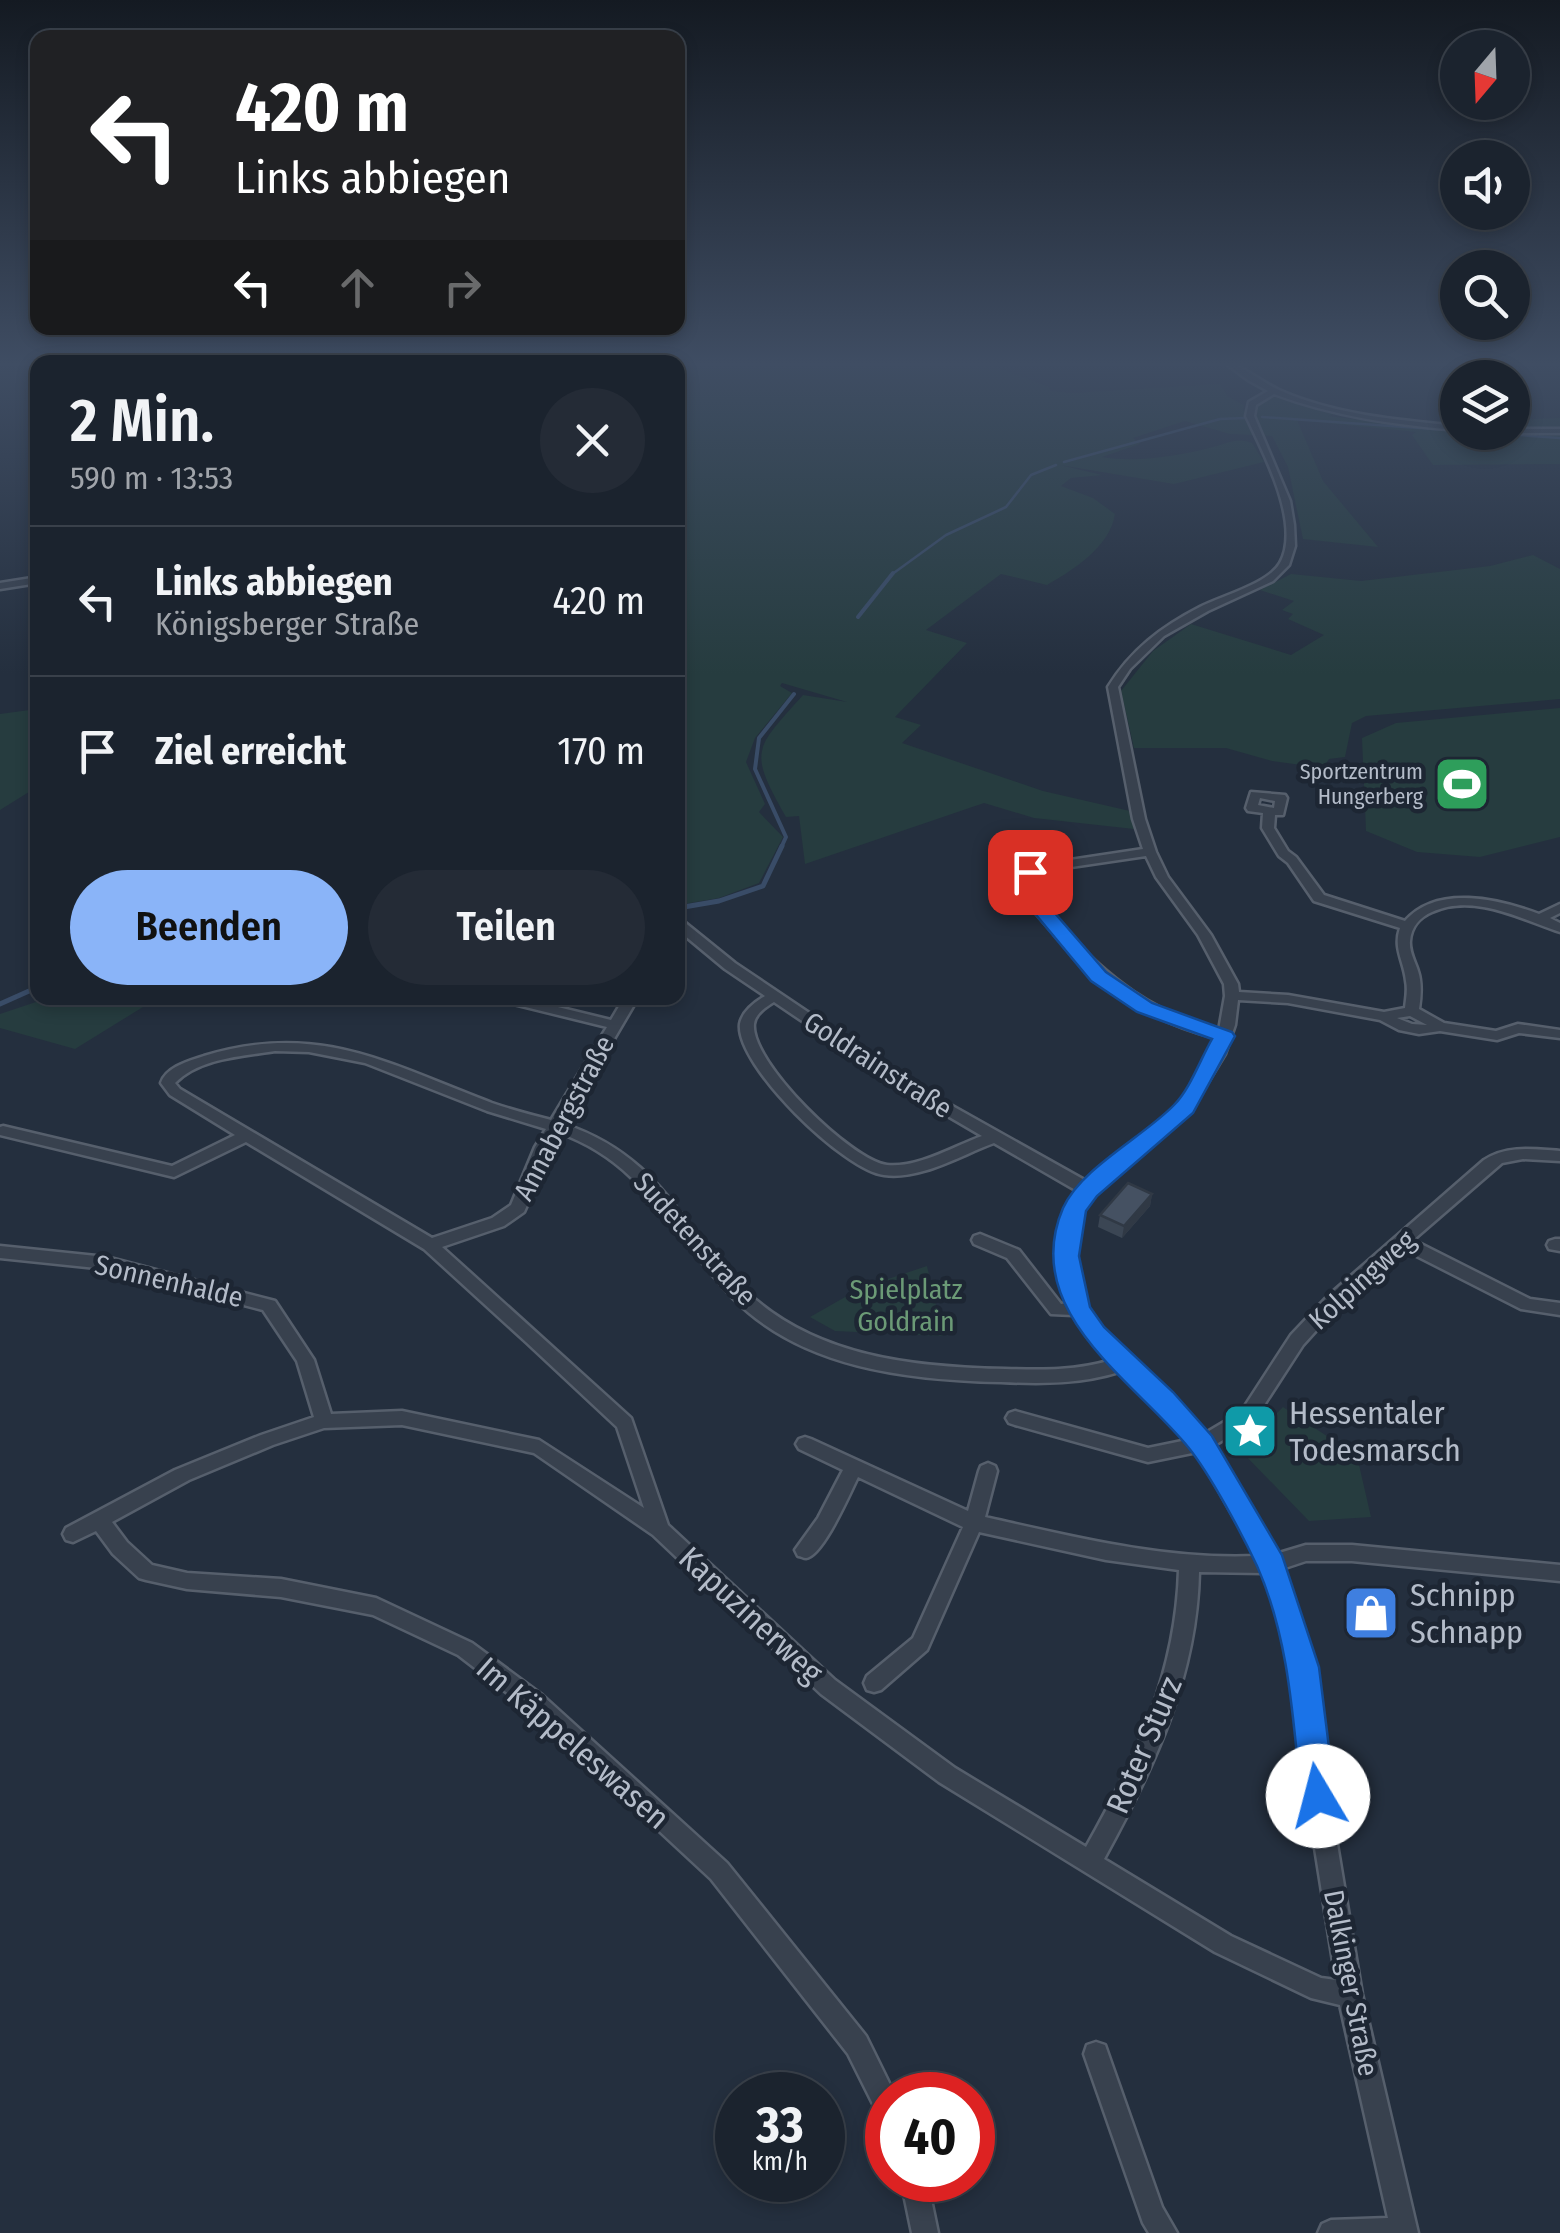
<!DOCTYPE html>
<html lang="de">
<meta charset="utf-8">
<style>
:root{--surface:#1b232e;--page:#242b36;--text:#f1f3f6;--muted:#a0a4aa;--line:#39404a;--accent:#8ab4f8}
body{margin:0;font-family:"Fira Sans Condensed",sans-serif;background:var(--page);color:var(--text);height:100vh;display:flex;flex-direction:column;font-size:38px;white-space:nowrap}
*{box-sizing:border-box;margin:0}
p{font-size:32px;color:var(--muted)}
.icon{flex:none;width:55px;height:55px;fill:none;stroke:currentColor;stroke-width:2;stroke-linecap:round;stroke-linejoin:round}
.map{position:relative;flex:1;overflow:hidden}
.sheet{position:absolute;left:30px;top:355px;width:655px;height:650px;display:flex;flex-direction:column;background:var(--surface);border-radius:20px;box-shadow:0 5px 15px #0003,0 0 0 2px var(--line)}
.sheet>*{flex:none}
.guide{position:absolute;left:30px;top:30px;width:655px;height:305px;border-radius:20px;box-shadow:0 5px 15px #0003,0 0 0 2px var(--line);background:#202124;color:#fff;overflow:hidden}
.needle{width:65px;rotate:199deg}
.controls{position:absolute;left:1440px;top:30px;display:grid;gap:20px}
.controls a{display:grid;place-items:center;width:90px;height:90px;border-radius:50%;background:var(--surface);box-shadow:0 5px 15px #0003,0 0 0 2px var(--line);font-size:50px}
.speed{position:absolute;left:715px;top:2072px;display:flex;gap:20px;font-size:50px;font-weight:700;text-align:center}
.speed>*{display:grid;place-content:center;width:130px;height:130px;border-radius:50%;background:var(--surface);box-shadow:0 5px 15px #0003,0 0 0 2px var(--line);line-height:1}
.speed small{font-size:25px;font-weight:400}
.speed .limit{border:15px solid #d22;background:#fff;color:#111}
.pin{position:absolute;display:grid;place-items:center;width:85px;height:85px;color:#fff;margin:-42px;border-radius:20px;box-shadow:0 5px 15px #0006}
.me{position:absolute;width:110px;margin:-55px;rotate:352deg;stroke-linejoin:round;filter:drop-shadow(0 0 8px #0008)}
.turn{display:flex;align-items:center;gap:35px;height:210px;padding:0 40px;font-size:45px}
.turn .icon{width:130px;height:130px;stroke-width:2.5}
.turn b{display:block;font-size:70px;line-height:85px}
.lanes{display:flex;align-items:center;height:95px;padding:0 40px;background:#0003;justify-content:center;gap:50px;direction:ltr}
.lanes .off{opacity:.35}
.round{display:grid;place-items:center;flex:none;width:105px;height:105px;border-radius:52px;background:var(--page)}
.summary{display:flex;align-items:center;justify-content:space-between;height:170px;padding:0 40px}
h1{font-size:60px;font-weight:600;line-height:75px}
.action{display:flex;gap:20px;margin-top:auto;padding:20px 40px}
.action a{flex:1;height:115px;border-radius:60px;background:var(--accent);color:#111;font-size:40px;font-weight:600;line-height:115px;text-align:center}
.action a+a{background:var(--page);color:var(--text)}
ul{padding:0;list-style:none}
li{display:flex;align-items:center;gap:30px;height:150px;padding:0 40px;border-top:2px solid var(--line)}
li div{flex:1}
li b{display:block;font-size:38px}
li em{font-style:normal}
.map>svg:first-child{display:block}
</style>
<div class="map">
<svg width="1560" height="2233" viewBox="0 0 1560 2233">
<rect width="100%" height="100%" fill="#242f3e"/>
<path fill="#263c3f" d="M639,362H982L1049,387L1050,391L1073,393L1220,384L1227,396L1244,405L1243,411L1255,413L1257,405L1275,395L1338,413L1328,416L1458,432H1512L1513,420L1560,418V464L1433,465L1412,435L1416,432L1297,420L1323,481L1378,547L1303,539L1288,467L1272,436L1230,434L1185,421L1133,438L1140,444L1102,457C1136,463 1179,456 1213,447C1229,443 1236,437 1252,443L1264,462L1174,484L1060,465L1102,475L1071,478L1061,486L1093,498L1115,514C1110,547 1073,570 1047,585L1001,574L926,630L967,643L895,717L921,725L902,743L1043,791L1130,811L1134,829L1034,818L984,803L805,864L799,816L786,817C748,750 754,750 803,695L847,702L782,683L780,686L792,693L755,738L746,762L765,804L759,812L783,837L759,883L719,898L678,905V362Z
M1533,555L1560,569V699L1366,716L1352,723L1345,757L1329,759L1323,768L1272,761L1226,748H1134L1121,691L1153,651L1191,624L1291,655L1324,635L1288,619L1293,614L1282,610L1294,601L1260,590L1291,574L1361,581L1490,566Z
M1560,708V837L1480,857L1417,852L1366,831L1362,738L1396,723Z
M37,709V787L0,810V714Z
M48,998H259L143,1007L75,1049L0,1028V1014Z
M927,1266L943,1336L835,1331L810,1317L861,1288Z
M1283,1407L1357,1456L1371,1517L1309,1521L1240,1450Z"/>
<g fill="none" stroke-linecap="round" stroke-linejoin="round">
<path stroke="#394c67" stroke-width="2.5" d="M1262,417L1560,438
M1064,462L1220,419L1245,418
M891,575L946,535L1006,507L1031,475L1056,465"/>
<path stroke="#394c67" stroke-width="4" d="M858,617L893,573
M781,848L786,837L755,769L759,738L794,694"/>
<path stroke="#394c67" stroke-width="5" d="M678,908L719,901L763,886L782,846
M0,1004L38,987"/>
<g stroke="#565f6c" stroke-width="5">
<path id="minor" d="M1224,362C1237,362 1265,384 1279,390C1335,415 1398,420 1458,426V430C1394,425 1333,416 1274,394L1256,405L1254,416L1290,501L1294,525L1295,546L1289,565L1273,581L1208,611L1164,636L1130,669L1118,687L1145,819L1156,852L1168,877L1211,935L1238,984L1239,992L1288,995L1384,1012L1405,1008C1406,999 1408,990 1406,981C1404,961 1393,949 1400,928L1314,901L1288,863L1279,856L1262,828L1263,813L1248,811L1246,808L1251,792L1285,795L1287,798L1283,815H1275L1274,828L1288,851L1296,857L1324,895L1405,921C1437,884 1499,899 1539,914L1560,904V913L1550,918L1560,923V932C1521,919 1474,893 1432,912C1420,917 1411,927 1410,941C1409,952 1415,961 1418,971C1422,983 1421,996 1419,1009L1444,1023L1496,1031L1518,1024L1560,1030V1038L1519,1033L1497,1040L1440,1031L1419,1034L1399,1030L1380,1020L1288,1003L1238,1000L1235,1025L1225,1054L1191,1110L1095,1194L1082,1211L1075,1256L1077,1279L1086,1308L1101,1329L1169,1395L1204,1434L1241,1412L1291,1335L1328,1296L1484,1160C1507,1145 1533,1149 1560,1151V1161L1523,1159L1502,1163L1413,1240L1530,1299L1560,1303V1315L1521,1309L1403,1249L1340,1304L1303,1345L1253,1422L1213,1446L1276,1554L1306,1545H1352L1560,1565V1581L1352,1561H1306L1282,1569L1313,1667L1323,1760L1362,1994L1418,2233H1318L1322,2224L1331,2220L1388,2218L1340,2005L1311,1998L1215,1952L939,1782L821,1694L653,1535L534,1453L402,1425L324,1428L273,1445L189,1480L112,1522L127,1542L152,1565L187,1573L281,1579L376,1598L472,1643L542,1695L727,1863L866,2036L895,2095H888V2119L879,2116L848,2054L711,1879L528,1709L458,1655L373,1615L281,1597L187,1589L146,1580L139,1578L113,1554L96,1531L73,1542L66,1540L63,1534L66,1528L175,1470L261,1435L314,1417L297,1361L263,1310L106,1269L0,1258V1246L106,1257L275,1301L314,1360L331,1414L402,1411L539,1440L644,1508L617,1427L526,1342L424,1249L246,1142L174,1177L0,1135V1127L3,1126L172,1166L235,1135L170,1095L161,1083C166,1067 189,1061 204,1056C318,1021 389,1064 492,1103C512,1110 532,1115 551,1120L607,1027L501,1001L499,998H521L611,1020L624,998H638L564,1124C663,1157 679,1227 747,1292C816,1357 914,1367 1005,1369C1041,1370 1077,1371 1111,1360L1089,1339L1073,1315L1051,1314L1007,1258L974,1244L972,1240L974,1236L980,1234L1019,1250L1061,1304L1068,1303C1057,1265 1055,1224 1079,1192L994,1143C961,1155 921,1180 884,1175C845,1171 735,1065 740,1024C742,1012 755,1002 765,996L725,969L678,930V920L683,921L735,963L922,1089L1088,1182L1181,1104L1211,1054L1216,1038C1147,1020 1102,989 1055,935C1041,919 1026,904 1017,885L1027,869L1037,865L1143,849L1133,819L1108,687C1131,650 1161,627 1200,607C1221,596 1268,584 1280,563C1302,524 1263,452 1246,416L1249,402L1268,391L1248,380ZM1260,798L1275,801L1274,808L1258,805ZM1146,856L1156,877L1198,935L1224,984L1225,996L1219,1030C1155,1014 1107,978 1063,928C1051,914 1038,902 1029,885L1036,875L1044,871ZM774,1002L912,1095L982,1136C954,1146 919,1168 887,1165C852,1161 750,1062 754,1024C755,1014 766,1007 774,1002ZM1410,1016L1427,1025L1412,1024L1397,1018ZM275,1051L309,1052L365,1063L487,1111L546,1129L535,1147L511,1205L492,1218L432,1238L180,1089L175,1083C199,1058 243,1056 275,1051ZM559,1133C644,1162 674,1237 733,1298C801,1368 908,1380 1001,1382C1043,1384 1082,1384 1122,1371L1187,1440L1148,1448L1015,1411L1009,1413L1006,1418L1009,1423L1015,1425L1148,1462L1197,1452L1256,1556C1165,1560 1074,1537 985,1517L997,1471L995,1466L988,1463L981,1466L979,1471L968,1511L811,1439L805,1437L799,1439L796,1444L799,1449L843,1470L818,1518L795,1550L798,1556C801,1556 803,1558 806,1558C823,1556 850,1493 858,1477L963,1527L913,1638L867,1676L864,1683L867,1690L874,1692L881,1690L927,1650L979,1532L1106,1560L1179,1570C1176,1674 1136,1758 1086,1847L955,1768L835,1680L668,1525L631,1418L442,1247L504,1226L524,1212ZM1199,1572L1264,1573L1293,1667L1301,1760L1336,1980L1321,1978L1231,1936L1104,1859C1154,1768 1197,1676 1199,1572Z
M1512,429H1560V433H1509L1512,432Z
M38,577V583L0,589V583Z
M1555,1239H1560V1251L1549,1249L1547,1245L1549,1241Z
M1096,2042L1105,2045L1162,2207L1177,2233H1149L1143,2223L1084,2054L1087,2045Z
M901,2180H927L938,2233H912Z"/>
</g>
<use href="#minor" fill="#38414e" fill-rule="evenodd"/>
</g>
<path fill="#3b4654" d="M1152,1194L1150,1206L1122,1238L1098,1227L1100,1215Z"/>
<path fill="#303945" d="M1152,1194L1150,1206L1122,1238L1124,1226Z"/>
<path fill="#455162" stroke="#303945" stroke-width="2.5" d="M1128,1183L1152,1194L1124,1226L1100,1215Z"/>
<linearGradient id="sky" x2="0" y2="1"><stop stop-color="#141a22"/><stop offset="0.54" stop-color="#3f4d63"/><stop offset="1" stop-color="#3f4d63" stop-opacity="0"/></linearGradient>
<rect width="1560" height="674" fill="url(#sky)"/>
<path fill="#1a73e8" stroke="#114b97" stroke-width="2.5" d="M1030,866L1040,872L1033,885L1035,890L1106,972L1152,1003L1232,1032L1235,1036L1193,1113L1097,1196L1086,1211L1079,1256L1090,1307L1104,1327L1173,1392L1212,1436L1282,1555L1319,1667L1335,1796L1330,1807L1318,1812L1306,1807L1301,1796C1293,1719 1289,1638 1257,1566C1242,1534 1210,1474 1188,1447C1133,1380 1019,1311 1063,1208C1081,1168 1143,1137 1174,1105C1190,1089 1200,1060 1212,1039L1137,1012L1091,981L1017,892L1013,885L1024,868Z"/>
<defs>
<g id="stadium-square" transform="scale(2.875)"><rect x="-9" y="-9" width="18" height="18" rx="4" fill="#2e9e5b" stroke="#1d2633"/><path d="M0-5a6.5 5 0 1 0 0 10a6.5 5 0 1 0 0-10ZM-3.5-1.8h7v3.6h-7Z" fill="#fff"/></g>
<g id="sight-square" transform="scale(2.875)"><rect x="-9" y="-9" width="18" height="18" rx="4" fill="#0f9aa8" stroke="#1d2633"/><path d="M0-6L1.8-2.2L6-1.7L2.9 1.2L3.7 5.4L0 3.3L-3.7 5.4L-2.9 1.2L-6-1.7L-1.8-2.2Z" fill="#fff"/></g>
<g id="shop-square" transform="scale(2.875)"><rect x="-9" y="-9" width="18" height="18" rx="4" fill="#3f7fe0" stroke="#1d2633"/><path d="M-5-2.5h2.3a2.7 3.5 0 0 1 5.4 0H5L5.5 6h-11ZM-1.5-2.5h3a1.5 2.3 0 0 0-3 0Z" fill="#fff"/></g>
</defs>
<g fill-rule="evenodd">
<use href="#stadium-square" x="1462" y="784"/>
<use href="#sight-square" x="1250" y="1431"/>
<use href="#shop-square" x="1371" y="1613"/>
</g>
<g text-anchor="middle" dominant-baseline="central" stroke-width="9" stroke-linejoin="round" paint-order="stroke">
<g font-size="22" fill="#b4bcc9" stroke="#1d2633" text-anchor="end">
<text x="1423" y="771">Sportzentrum<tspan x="1423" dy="25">Hungerberg</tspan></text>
</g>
<g font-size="28" fill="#b4bcc9" stroke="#1d2633">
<text transform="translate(878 1065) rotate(33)">Goldrainstraße</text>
<text transform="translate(564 1118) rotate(-62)">Annabergstraße</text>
<text transform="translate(695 1239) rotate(48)">Sudetenstraße</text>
<text transform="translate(1362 1280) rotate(-42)">Kolpingweg</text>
<text transform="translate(169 1281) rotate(13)">Sonnenhalde</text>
<text transform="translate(1351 1983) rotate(79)">Dalkinger Straße</text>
</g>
<g font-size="28" fill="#6b9a76" stroke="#1d2633">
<text x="906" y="1289">Spielplatz<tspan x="906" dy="32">Goldrain</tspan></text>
</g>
<g font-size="32" fill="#b4bcc9" stroke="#1d2633" text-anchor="start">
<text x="1289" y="1413">Hessentaler<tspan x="1289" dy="37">Todesmarsch</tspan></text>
<text x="1410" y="1595">Schnipp<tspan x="1410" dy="37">Schnapp</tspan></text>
</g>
<g font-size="32" fill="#b4bcc9" stroke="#1d2633">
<text transform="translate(751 1615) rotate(43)">Kapuzinerweg</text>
<text transform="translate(573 1743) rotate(41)">Im Käppeleswasen</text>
<text transform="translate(1144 1745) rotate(-67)">Roter Sturz</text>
</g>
</g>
</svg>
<div class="controls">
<a><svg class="needle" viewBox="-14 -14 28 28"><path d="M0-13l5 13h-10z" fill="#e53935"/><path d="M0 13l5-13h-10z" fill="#a0a4aa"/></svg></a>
<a><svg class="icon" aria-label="sound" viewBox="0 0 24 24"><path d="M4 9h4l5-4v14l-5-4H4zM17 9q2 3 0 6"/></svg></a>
<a><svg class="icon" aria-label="search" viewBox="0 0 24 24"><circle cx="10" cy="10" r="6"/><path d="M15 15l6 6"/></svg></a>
<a><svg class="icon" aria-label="layers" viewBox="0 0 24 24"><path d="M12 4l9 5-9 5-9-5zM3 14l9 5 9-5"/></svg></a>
</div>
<div class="speed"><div>33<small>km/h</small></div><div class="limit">40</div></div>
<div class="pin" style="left:1030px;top:872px;background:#d93025"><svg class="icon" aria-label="arrive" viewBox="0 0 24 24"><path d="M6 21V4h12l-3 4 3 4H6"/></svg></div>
<svg class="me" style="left:1318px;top:1796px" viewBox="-20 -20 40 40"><circle r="19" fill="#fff"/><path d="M0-13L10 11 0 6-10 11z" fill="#1a73e8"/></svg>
<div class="guide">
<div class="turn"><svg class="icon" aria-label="left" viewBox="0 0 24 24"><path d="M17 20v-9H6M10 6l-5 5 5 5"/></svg><div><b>420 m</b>Links abbiegen</div></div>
<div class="lanes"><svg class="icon" aria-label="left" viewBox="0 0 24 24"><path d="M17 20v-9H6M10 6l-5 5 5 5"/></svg><svg class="icon off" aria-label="ahead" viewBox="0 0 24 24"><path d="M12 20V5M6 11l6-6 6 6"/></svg><svg class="icon off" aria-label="right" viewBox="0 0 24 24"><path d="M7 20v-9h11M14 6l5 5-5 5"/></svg></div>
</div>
<section class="sheet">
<div class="summary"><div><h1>2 Min.</h1><p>590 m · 13:53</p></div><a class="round"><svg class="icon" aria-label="close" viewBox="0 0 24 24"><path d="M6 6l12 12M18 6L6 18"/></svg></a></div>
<ul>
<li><svg class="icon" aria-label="left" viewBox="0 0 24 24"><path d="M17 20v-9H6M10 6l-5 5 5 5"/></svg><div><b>Links abbiegen</b><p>Königsberger Straße</p></div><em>420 m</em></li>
<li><svg class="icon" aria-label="arrive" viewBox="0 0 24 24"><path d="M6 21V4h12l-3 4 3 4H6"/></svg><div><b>Ziel erreicht</b></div><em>170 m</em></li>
</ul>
<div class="action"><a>Beenden</a><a>Teilen</a></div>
</section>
</div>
